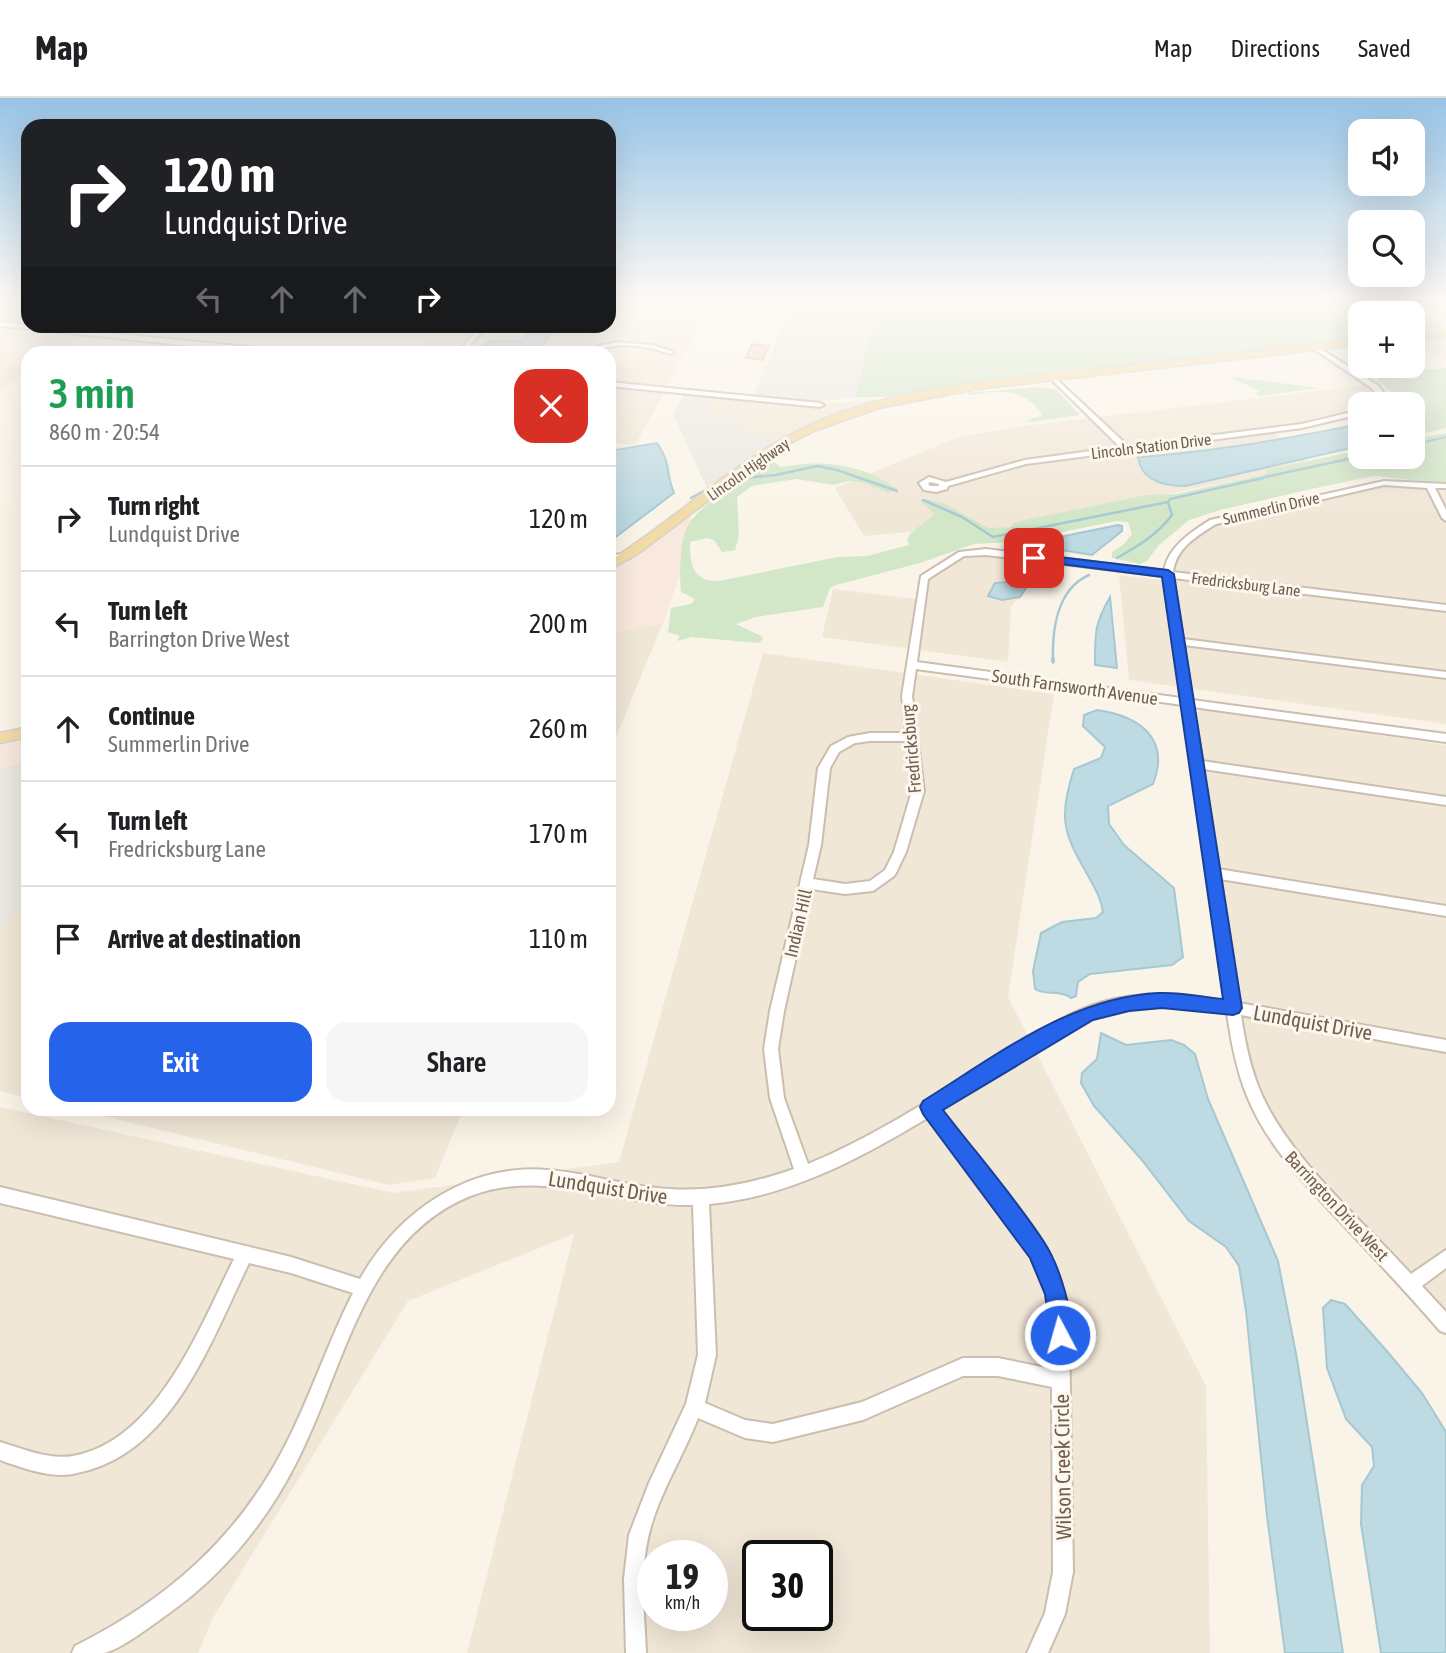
<!DOCTYPE html>
<meta charset="utf-8">
<style>
:root{--surface:#fff;--page:#f6f6f6;--text:#202124;--muted:#757577;--line:#e0e0e0;--accent:#2563eb}
body{margin:0;font-family:"Asap Condensed",sans-serif;background:var(--page);color:var(--text);height:100vh;display:flex;flex-direction:column;font-size:26px;white-space:nowrap}
*{box-sizing:border-box;margin:0}
p{font-size:23px;color:var(--muted)}
.icon{flex:none;width:38px;height:38px;fill:none;stroke:currentColor;stroke-width:2;stroke-linecap:round;stroke-linejoin:round}
.map{position:relative;flex:1;overflow:hidden}
.sheet{position:absolute;left:21px;top:248px;width:595px;height:770px;display:flex;flex-direction:column;background:var(--surface);border-radius:21px;box-shadow:0 7px 28px #0002}
.sheet>*{flex:none}
.hud{position:absolute;left:21px;top:21px;width:595px;height:214px;border-radius:21px;box-shadow:0 7px 28px #0002;background:#202124;color:#fff;overflow:hidden}
.fabs{position:absolute;left:1348px;top:21px;display:grid;gap:14px}
.fabs a{display:grid;place-items:center;width:77px;height:77px;border-radius:14px;background:var(--surface);box-shadow:0 7px 28px #0002;font-size:35px}
.speed{position:absolute;left:637px;top:1442px;display:flex;gap:14px;font-size:35px;font-weight:700;text-align:center}
.speed>*{display:grid;place-content:center;width:91px;height:91px;border-radius:50%;background:var(--surface);box-shadow:0 7px 28px #0002;line-height:1}
.speed small{font-size:18px;font-weight:400}
.speed .limit{border:4px solid #111;border-radius:10px;background:#fff;color:#111}
.pin{position:absolute;display:grid;place-items:center;width:60px;height:60px;color:#fff;margin:-30px;border-radius:14px;box-shadow:0 4px 10px #0006}
.me{position:absolute;width:77px;margin:-38px;rotate:354deg;stroke-linejoin:round;filter:drop-shadow(0 0 5px #0008)}
.turn{display:flex;align-items:center;gap:24px;height:147px;padding:0 28px;font-size:32px}
.turn .icon{width:91px;height:91px;stroke-width:2.5}
.turn b{display:block;font-size:49px;line-height:60px}
.lanes{display:flex;align-items:center;height:66px;padding:0 28px;background:#0003;justify-content:center;gap:35px;direction:ltr}
.lanes .off{opacity:.35}
.round{display:grid;place-items:center;flex:none;width:74px;height:74px;border-radius:21px;background:var(--page)}
.summary{display:flex;align-items:center;justify-content:space-between;height:119px;padding:0 28px}
h1{font-size:42px;font-weight:600;line-height:52px;color:#1e9e55}
.primary-button{display:flex;gap:14px;margin-top:auto;padding:14px 28px}
.primary-button a{flex:1;height:80px;border-radius:21px;background:var(--accent);color:#fff;font-size:28px;font-weight:600;line-height:80px;text-align:center}
.primary-button a+a{background:var(--page);color:var(--text)}
ul{padding:0;list-style:none}
li{display:flex;align-items:center;gap:21px;height:105px;padding:0 28px;border-top:2px solid var(--line)}
li div{flex:1}
li b{display:block;font-size:26px}
li em{font-style:normal}
header{display:flex;align-items:center;gap:42px;box-sizing:border-box;height:98px;padding:0 35px;background:var(--surface);border-bottom:2px solid var(--line)}
header strong{font-size:33px}
nav{display:flex;gap:38px;margin-inline-start:auto;font-size:24px}
.map>svg:first-child{display:block}
</style>
<header>
<strong>Map</strong>
<nav><a>Map</a><a>Directions</a><a>Saved</a></nav>
</header>
<div class="map">
<svg width="1446" height="1555" viewBox="0 0 1446 1555">
<rect width="100%" height="100%" fill="#faf4e8"/>
<path fill="#f1e7d7" fill-rule="evenodd" d="M609,202H715L666,289L609,283V256H414L442,228H609Z
M0,233L78,241L56,255L28,256V273L0,292Z
M1446,237V263L1412,244V241Z
M1365,287L1389,306H1360V319L1305,332L1275,335L1310,367L990,432L956,414L910,434L864,438L835,390L956,340L1016,329Z
M609,290L664,295L635,347L609,344Z
M715,299L806,307L881,302L809,327L776,345L739,334L743,322L706,319Z
M1394,381L1446,386V626L1129,582L1119,477L1162,482L1161,472L1170,452L1208,422L1373,383Z
M986,456L1047,463L1011,509L1008,564L822,539L833,491L923,502L926,479L963,457Z
M663,525L609,656V536Z
M763,555L1054,596L1008,899L1206,1288L1210,1555H467L574,1136L408,1203L213,1520L198,1555H0V1009L393,1095L619,1064ZM653,1458H712V1517H653ZM758,1458H817V1517H758Z
M1206,611L1446,647V1213L1295,1049L1271,1018L1260,992L1250,962L1193,622L1197,614Z
M28,800V1000L0,993V833Z
M78,1012H463L435,1080L389,1087Z"/>
<path fill="#f9e8dd" d="M690,418L696,431L663,525L609,536V473Z
M28,638V664L4,669L0,674V645Z"/>
<path fill="#ebe7e1" d="M794,202H883L855,299L811,304L752,301Z
M684,296L715,299L707,318L744,322L740,334L776,345L709,395L673,316Z
M28,664V800L0,833V674L4,669Z"/>
<path fill="#d2e6c8" d="M0,202H28V226L0,223Z
M879,202H1379L1419,213L1446,228L1412,234V215H1360V242L986,283L896,299H855Z
M1446,270V330L1412,338V306H1394L1392,295L1377,281L1399,274Z
M1233,279L1320,290L1259,298L1255,295L1260,293L1231,280Z
M1038,289L1057,292L1080,317L1029,324L1028,322L1041,318L1042,315C1019,288 1000,293 969,297L967,295Z
M1446,335V386L1374,378L1311,391L1220,412L1189,422L1159,447L1147,463L1140,466L1112,460V454L1123,447L1132,436L1128,424L1117,423L1014,444L974,446L920,465L836,487L830,490L823,509L756,519L736,526L761,538L763,541L759,545L692,539L677,543L680,538L668,534L671,510L691,506L695,501L681,494C679,479 680,442 687,429C697,409 746,377 766,363L773,364L781,369C824,361 861,366 898,391L889,395L861,384L849,383L833,387L796,381L752,388L737,399L739,437L735,452L722,454L714,442L707,440L690,444C690,467 693,484 719,483L838,459L867,458L909,447L907,442L911,435L935,416L921,404L926,401L944,405L988,430L1010,429L1015,424L1146,397L1176,396L1266,376V372L1360,352V359H1412V342Z"/>
<path fill="#bedae2" stroke="#a6c8d2" stroke-width="2" d="M535,228H557L537,255H476L489,243H522Z
M1360,326V348L1185,388C1165,388 1141,383 1138,359C1213,354 1287,341 1360,326Z
M657,345C672,367 665,373 674,395L609,444V353Z
M1118,427L1122,428V433L1092,457L1025,446Z
M1022,473L1036,475L1020,499L1002,502L988,498L995,485L1021,483Z
M1110,499L1117,570L1095,567C1095,536 1094,527 1110,499Z
M1097,612C1139,618 1171,640 1153,686L1108,708L1109,726L1124,747L1174,790L1183,859L1172,867L1090,876L1078,884L1076,898L1071,900C1059,891 1046,898 1035,891L1033,873L1041,835L1062,824L1096,820L1103,814C1101,799 1093,787 1086,774C1062,733 1059,717 1074,671L1101,660L1105,649L1083,628L1084,617Z
M1101,935L1126,947L1171,942L1184,947L1195,956L1208,1001L1278,1163L1297,1261L1343,1555H1285L1267,1418L1246,1213L1239,1168L1226,1149L1189,1123L1141,1061L1094,1008L1081,985L1082,975L1097,961Z
M1331,1202L1345,1206L1386,1252L1422,1295L1446,1334V1555H1381L1361,1426L1362,1387L1374,1368L1372,1349L1346,1321L1327,1270L1323,1210Z"/>
<g fill="none" stroke-linecap="round" stroke-linejoin="round">
<path stroke="#a6c8d2" stroke-width="2" d="M1412,347L1446,339
M1345,361L1360,358"/>
<path stroke="#a6c8d2" stroke-width="2.5" d="M1265,379L1353,360
M744,380L776,377L817,368L837,372L897,393
M691,400L713,388
M923,402L962,419L993,439L1168,404
M1117,460C1138,448 1157,437 1172,417L1168,404L1170,401L1263,380
M1053,563C1052,532 1057,491 1089,477"/>
<path stroke="#a6c8d2" stroke-width="3.5" d="M1053,561V564"/>
</g>
<path fill="#edd7c2" stroke="#ddbfa5" stroke-width="2" d="M752,246L769,248L763,262L746,260Z"/>
<g fill="none" stroke-linecap="round" stroke-linejoin="round">
<g stroke="#cbbdaf" stroke-width="4">
<path id="minor" d="M663,202H674L644,211L609,210V206L644,207Z
M481,228H487L463,256H456Z
M617,244L652,247L674,254L671,256C652,250 629,244 609,249C601,250 596,256 588,256L595,249Z
M1314,249H1318L1379,288L1388,302L1385,306H1378L1380,302L1373,291L1314,251Z
M1052,277L1128,348L1302,326L1360,312V316L1302,330L1026,366L948,388L947,391L936,394L924,392L919,385L929,379L946,384L1025,362L1120,349L1050,280V278ZM930,384L939,386V388H930L928,386Z
M1384,383L1446,386V390H1435L1446,412V423L1442,420L1427,390L1384,387L1216,426C1197,438 1176,450 1173,474L1446,507V513L1173,480L1183,541L1446,574V580L1184,547L1192,602L1446,636V644L1193,609L1202,663L1446,699V707L1203,671L1218,771L1446,808V818L1220,781L1239,905L1446,942V954L1241,917C1245,944 1250,970 1261,995C1289,1060 1363,1123 1411,1176L1446,1152V1170L1422,1188L1446,1214V1235L1440,1233C1410,1198 1378,1164 1346,1130C1309,1090 1268,1050 1247,998C1236,971 1231,943 1227,915C1184,907 1135,903 1093,919C1068,928 1045,945 1023,959C996,977 968,994 941,1011L1033,1130L1051,1160L1063,1196L1069,1237L1073,1474L1065,1516L1048,1555H1027L1045,1515L1053,1474L1052,1289L998,1278H963L863,1322L773,1344L745,1340L698,1320C681,1364 653,1404 646,1451C640,1486 645,1521 646,1555H626L624,1481L629,1437L649,1385L686,1306L698,1257L693,1107C619,1109 546,1070 473,1097C365,1138 345,1268 299,1359C270,1419 226,1474 172,1513C155,1525 122,1551 104,1555C94,1555 81,1555 72,1555L75,1548C167,1502 239,1439 286,1346C311,1297 328,1244 353,1195L291,1175L249,1165C213,1238 176,1347 89,1372C80,1374 72,1377 63,1377C41,1377 20,1369 0,1362V1344C23,1351 49,1362 73,1358C157,1343 200,1229 234,1161L0,1105V1089L291,1159L360,1181C398,1114 468,1065 548,1072C589,1075 628,1089 669,1091C712,1094 754,1085 794,1071L770,1000L764,951L770,913L809,747L818,670L831,648L848,639L870,635H906L902,598L921,478L959,454L986,451L1164,473C1168,449 1191,434 1210,422ZM986,457L1164,478L1181,600L917,564L928,481L964,458ZM916,571L1183,607L1225,903C1186,895 1142,893 1103,904C1065,915 1033,938 999,959C937,997 876,1038 808,1066L784,1000L778,951L784,913L811,791L845,796L873,793L894,778L896,775L906,754L924,693L912,598ZM870,643H907L912,693L894,754L885,772L870,783L845,786L813,781L821,747L830,670L839,654L855,645ZM929,1019L1021,1142L1038,1170L1047,1196L1051,1237L1052,1271L998,1260H963L862,1304L773,1326L745,1322L705,1305L716,1257L709,1106C789,1099 861,1060 929,1019Z
M627,455L630,456V460L609,464V458Z"/>
</g>
<g stroke="#cbbdaf" stroke-width="4">
<path id="tertiary" d="M0,224L297,254L301,256H269L0,228Z
M609,284L820,305L824,307L820,309L609,288Z"/>
</g>
<g stroke="#d7d2ce" stroke-width="3">
<path id="primary" d="M1446,232V238L1412,242V236Z
M1360,241V247L977,291L879,310L814,333L787,347L737,381L639,455L609,472V463C677,421 734,362 806,329C892,289 988,283 1080,273C1174,263 1267,252 1360,241Z
M28,629V639L0,645V635Z"/>
</g>
<use href="#minor" fill="#fff" fill-rule="evenodd"/>
<use href="#tertiary" fill="#fff" fill-rule="evenodd"/>
<use href="#primary" fill="#f1dca8" fill-rule="evenodd"/>
</g>
<linearGradient id="sky" x2="0" y2="1"><stop stop-color="#97c3e6"/><stop offset="0.48" stop-color="#fdfaf5"/><stop offset="1" stop-color="#fdfaf5" stop-opacity="0"/></linearGradient>
<rect width="1446" height="420" fill="url(#sky)"/>
<path fill="#2563eb" stroke="#184099" stroke-width="2" d="M1034,456L1168,472L1174,476L1242,910L1239,915L1233,917L1162,910L1129,913L1093,922L943,1012C976,1055 1014,1098 1044,1144C1058,1165 1078,1222 1068,1245L1060,1249L1052,1245L1045,1196L1030,1160L923,1016L920,1009L923,1003C996,958 1070,899 1159,895C1180,894 1202,899 1223,901L1162,479L1030,462V457Z"/>
<g text-anchor="middle" dominant-baseline="central" stroke-width="6" stroke-linejoin="round" paint-order="stroke">
<g font-size="16" fill="#715e4f" stroke="#fdf8ee">
<text transform="translate(1151 348) rotate(-7)">Lincoln Station Drive</text>
<text transform="translate(748 371) rotate(-35)">Lincoln Highway</text>
<text transform="translate(1271 410) rotate(-13)">Summerlin Drive</text>
<text transform="translate(1246 486) rotate(7)">Fredricksburg Lane</text>
</g>
<g font-size="18" fill="#715e4f" stroke="#fdf8ee">
<text transform="translate(1075 589) rotate(8)">South Farnsworth Avenue</text>
<text transform="translate(911 651) rotate(-95)">Fredricksburg</text>
<text transform="translate(798 825) rotate(-77)">Indian Hill</text>
<text transform="translate(1337 1108) rotate(47)">Barrington Drive West</text>
</g>
<g font-size="21" fill="#715e4f" stroke="#fdf8ee">
<text transform="translate(1313 924) rotate(10)">Lundquist Drive</text>
<text transform="translate(608 1089) rotate(9)">Lundquist Drive</text>
<text transform="translate(1062 1369) rotate(-91)">Wilson Creek Circle</text>
</g>
</g>
</svg>
<div class="fabs">
<a><svg class="icon" aria-label="sound" viewBox="0 0 24 24"><path d="M4 9h4l5-4v14l-5-4H4zM17 9q2 3 0 6"/></svg></a>
<a><svg class="icon" aria-label="search" viewBox="0 0 24 24"><circle cx="10" cy="10" r="6"/><path d="M15 15l6 6"/></svg></a>
<a>+</a>
<a>−</a>
</div>
<div class="speed"><div>19<small>km/h</small></div><div class="limit">30</div></div>
<div class="pin" style="left:1034px;top:460px;background:#d93025"><svg class="icon" aria-label="arrive" viewBox="0 0 24 24"><path d="M6 21V4h12l-3 4 3 4H6"/></svg></div>
<svg class="me" style="left:1060px;top:1237px" viewBox="-20 -20 40 40"><circle r="17" fill="#2563eb" stroke="#fff" stroke-width="3"/><path d="M0-11L8 9 0 5-8 9z" fill="#fff"/></svg>
<div class="hud">
<div class="turn"><svg class="icon" aria-label="right" viewBox="0 0 24 24"><path d="M7 20v-9h11M14 6l5 5-5 5"/></svg><div><b>120 m</b>Lundquist Drive</div></div>
<div class="lanes"><svg class="icon off" aria-label="left" viewBox="0 0 24 24"><path d="M17 20v-9H6M10 6l-5 5 5 5"/></svg><svg class="icon off" aria-label="ahead" viewBox="0 0 24 24"><path d="M12 20V5M6 11l6-6 6 6"/></svg><svg class="icon off" aria-label="ahead" viewBox="0 0 24 24"><path d="M12 20V5M6 11l6-6 6 6"/></svg><svg class="icon" aria-label="right" viewBox="0 0 24 24"><path d="M7 20v-9h11M14 6l5 5-5 5"/></svg></div>
</div>
<section class="sheet">
<div class="summary"><div><h1>3 min</h1><p>860 m · 20:54</p></div><a class="round" style="background:#d93025;color:#fff"><svg class="icon" aria-label="close" viewBox="0 0 24 24"><path d="M6 6l12 12M18 6L6 18"/></svg></a></div>
<ul>
<li><svg class="icon" aria-label="right" viewBox="0 0 24 24"><path d="M7 20v-9h11M14 6l5 5-5 5"/></svg><div><b>Turn right</b><p>Lundquist Drive</p></div><em>120 m</em></li>
<li><svg class="icon" aria-label="left" viewBox="0 0 24 24"><path d="M17 20v-9H6M10 6l-5 5 5 5"/></svg><div><b>Turn left</b><p>Barrington Drive West</p></div><em>200 m</em></li>
<li><svg class="icon" aria-label="ahead" viewBox="0 0 24 24"><path d="M12 20V5M6 11l6-6 6 6"/></svg><div><b>Continue</b><p>Summerlin Drive</p></div><em>260 m</em></li>
<li><svg class="icon" aria-label="left" viewBox="0 0 24 24"><path d="M17 20v-9H6M10 6l-5 5 5 5"/></svg><div><b>Turn left</b><p>Fredricksburg Lane</p></div><em>170 m</em></li>
<li><svg class="icon" aria-label="arrive" viewBox="0 0 24 24"><path d="M6 21V4h12l-3 4 3 4H6"/></svg><div><b>Arrive at destination</b></div><em>110 m</em></li>
</ul>
<div class="primary-button"><a>Exit</a><a>Share</a></div>
</section>
</div>
